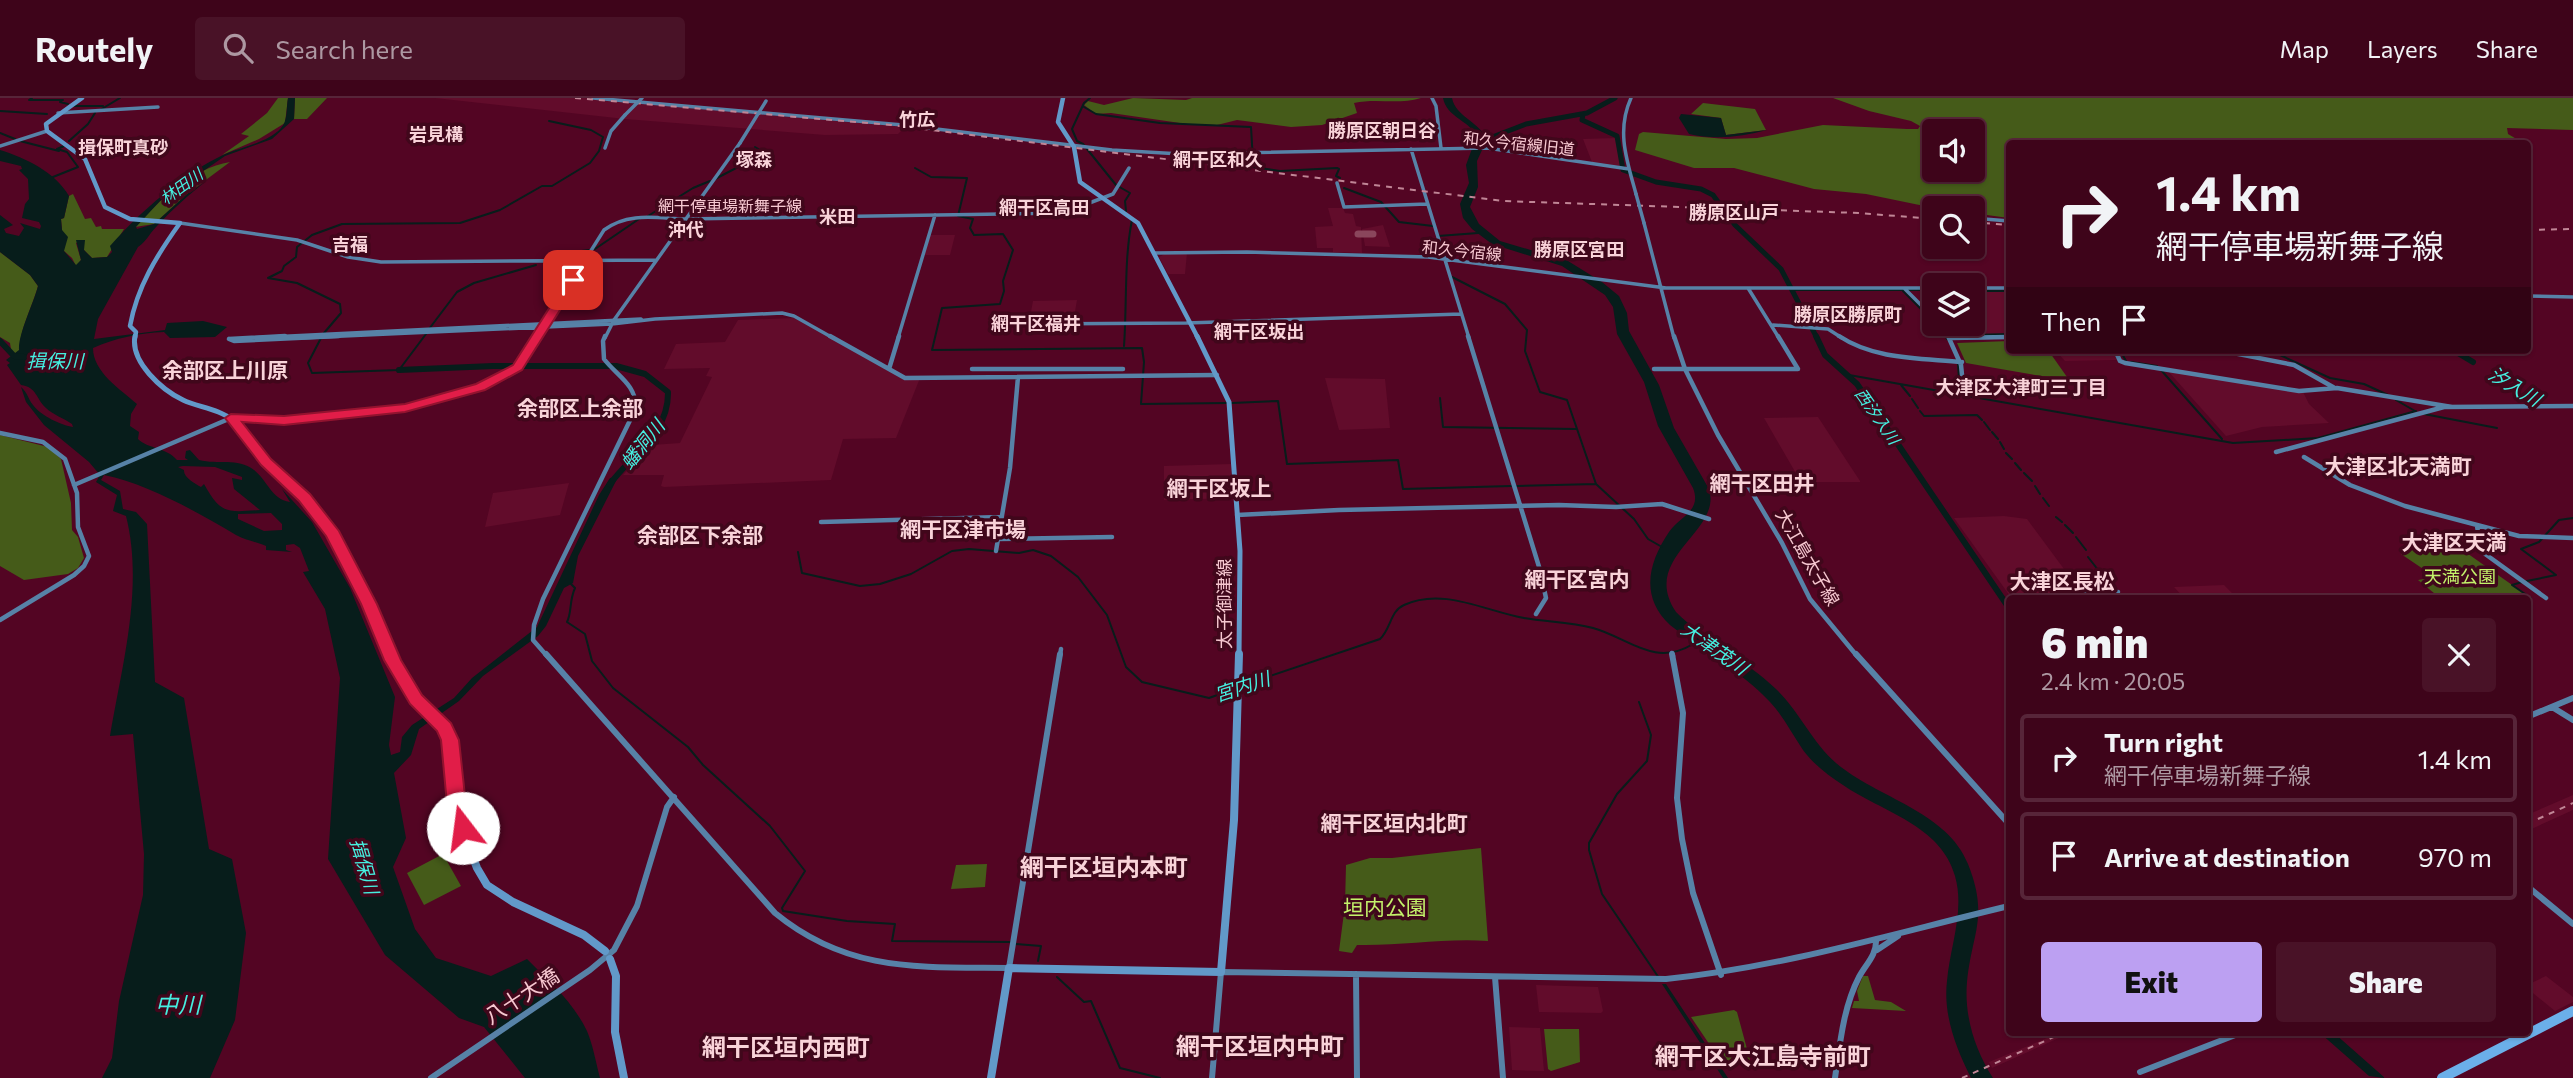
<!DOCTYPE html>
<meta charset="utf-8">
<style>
:root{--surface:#3e041a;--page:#491227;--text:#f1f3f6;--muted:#ad98a2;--line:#572539;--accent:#bca0f2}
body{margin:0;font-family:Commissioner,"Noto Sans JP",sans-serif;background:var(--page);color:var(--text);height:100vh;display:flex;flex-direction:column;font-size:26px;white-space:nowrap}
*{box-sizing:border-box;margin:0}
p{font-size:23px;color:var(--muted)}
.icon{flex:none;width:38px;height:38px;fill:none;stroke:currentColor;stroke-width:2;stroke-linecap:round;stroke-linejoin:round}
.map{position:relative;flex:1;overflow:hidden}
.side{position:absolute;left:2006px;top:497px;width:525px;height:441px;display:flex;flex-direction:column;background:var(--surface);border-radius:7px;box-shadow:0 2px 5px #0004,0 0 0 2px var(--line)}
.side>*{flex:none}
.banner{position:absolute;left:2006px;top:42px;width:525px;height:214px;border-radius:7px;box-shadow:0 2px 5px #0004,0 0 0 2px var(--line);background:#3e041a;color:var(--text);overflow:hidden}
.buttons{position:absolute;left:1922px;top:21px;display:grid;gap:14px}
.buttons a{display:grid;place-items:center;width:63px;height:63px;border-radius:7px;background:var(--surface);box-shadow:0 2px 5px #0004,0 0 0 2px var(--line);font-size:35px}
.pin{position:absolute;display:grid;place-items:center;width:60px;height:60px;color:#fff;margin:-30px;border-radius:14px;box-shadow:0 4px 10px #0006}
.me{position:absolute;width:77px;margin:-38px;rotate:345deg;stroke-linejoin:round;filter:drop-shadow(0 0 5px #0008)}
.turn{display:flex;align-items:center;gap:24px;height:147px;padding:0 35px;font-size:32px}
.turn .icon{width:91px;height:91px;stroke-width:2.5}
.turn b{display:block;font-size:49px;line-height:60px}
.then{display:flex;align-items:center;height:66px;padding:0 35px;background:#0003;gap:14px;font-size:26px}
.round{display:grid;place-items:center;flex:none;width:74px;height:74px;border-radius:7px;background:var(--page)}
.headline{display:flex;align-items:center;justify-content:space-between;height:119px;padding:0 35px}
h1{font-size:42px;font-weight:800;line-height:52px}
.primary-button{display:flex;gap:14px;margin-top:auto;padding:14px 35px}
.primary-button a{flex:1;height:80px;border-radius:7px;background:var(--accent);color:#111;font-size:28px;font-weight:800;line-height:80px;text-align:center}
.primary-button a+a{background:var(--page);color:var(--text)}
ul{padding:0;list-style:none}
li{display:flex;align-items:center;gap:21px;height:88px;margin:0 14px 10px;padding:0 21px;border:4px solid var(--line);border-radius:7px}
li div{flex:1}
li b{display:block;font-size:26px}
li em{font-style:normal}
header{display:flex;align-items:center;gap:42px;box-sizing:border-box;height:98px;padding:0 35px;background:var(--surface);border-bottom:2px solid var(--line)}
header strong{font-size:33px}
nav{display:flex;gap:38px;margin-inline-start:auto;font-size:24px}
.search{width:490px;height:63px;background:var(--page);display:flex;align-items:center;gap:18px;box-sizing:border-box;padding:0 24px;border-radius:7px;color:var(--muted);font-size:26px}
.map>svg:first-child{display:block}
</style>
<header>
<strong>Routely</strong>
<div class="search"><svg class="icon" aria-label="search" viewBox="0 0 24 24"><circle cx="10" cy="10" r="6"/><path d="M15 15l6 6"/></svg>Search here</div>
<nav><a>Map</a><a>Layers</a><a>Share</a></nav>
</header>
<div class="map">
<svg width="2573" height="980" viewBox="0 0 2573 980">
<rect width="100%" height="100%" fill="#530523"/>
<path fill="#620c2b" d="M435,0H585L906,28L898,36L825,37L625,21Z
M1616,40L1619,43L1621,68L1592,64L1583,41Z
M1328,110H1343L1345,115L1353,116L1356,128L1361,129L1362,155L1333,154V150H1317L1315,129L1333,128Z
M1383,127L1390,149L1365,148L1362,131Z
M930,137H955L950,157H924Z
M1187,155L1185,176H1168L1159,159L1165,156Z
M1972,192H2009V236L1951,237L1942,226H1972Z
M1077,202L1073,225L1029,224L1033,203Z
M794,220L903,281L920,280L896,340L843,341L831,382L664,389L661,388L664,377H623L652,347L680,345L712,279L706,278L710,270L664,271L676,246L725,244L738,222Z
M2055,252H2113L2117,262L2065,263Z
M2168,273L2303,294L2309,306L2329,325L2262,329L2226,338Z
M1325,280L1385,281L1390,330L1339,332Z
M1818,319L1860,383V384H1801L1764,320Z
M1231,366V391L1234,400L1164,402V368Z
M569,385L560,417L485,429L493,395Z
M2004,418L2027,421L2081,494L2010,498L1954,420Z
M2224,487L2237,500H2184L2174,489Z
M2573,697V712L2527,733V717Z
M2546,878L2573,899V904L2555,913L2528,891L2527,887Z
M1536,887L1598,889L1603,913L1601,915L1539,914Z
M1509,929L1540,930L1544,973L1512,972Z
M2057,936L2061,939L1992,970L1989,964Z"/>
<path fill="#455b19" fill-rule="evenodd" d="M278,0H288L285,25L259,41L222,57L249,38L241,36L267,15Z
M295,0H327L307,21H294Z
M1133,0L1186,2L1192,0H1421C1398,7 1377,0 1354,5L1357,15L1322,27L1291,29L1237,22L1217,27L1187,26L1111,15L1096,16L1084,7L1088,3L1104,7Z
M1833,0H2573V32L2507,30L2508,36L2525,46H2009V120L1972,115V110H1934L1866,96L1814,91L1734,70H1694L1635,52L1639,36L1643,34L1726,41L1757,40L1823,27L1907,31H1918L1920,28L1911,23L1869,13ZM1934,33H1972V72H1934Z
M1703,5L1755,11L1766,32L1726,37L1721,20L1691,16Z
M230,64L187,96L154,126L135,129C159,103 192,70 230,64Z
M73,96L85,121L91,120L96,129L101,128L102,131H124L107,159L92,160L84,152L83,142L76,145L81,162L76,168L72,160L64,153L61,121L64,120L69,98Z
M0,154L30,177L38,188C33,207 18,236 20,252L12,258L10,245L0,239Z
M2009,243V252H2048L2067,279L2041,278L1966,265L1957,245Z
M0,337L48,349L61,361L71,405L72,432L78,439L84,460L78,470L68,476L24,482L0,468Z
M2450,435L2468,448L2464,453L2532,501L2440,500L2418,482L2435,479L2401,456L2443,441Z
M1481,750L1488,843C1444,840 1401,848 1357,847L1352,855L1339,853L1345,807L1346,767L1370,760H1392Z
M443,756L461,788L424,807L407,775Z
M987,766L985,789L951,791L956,767Z
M1863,878H1868L1875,902L1891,904L1906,913L1852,910L1854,903H1859L1857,893Z
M1734,912L1737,914L1750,962L1724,968L1691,919Z
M1544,931H1579L1580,964L1551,973L1548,971Z"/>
<path fill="#071d1b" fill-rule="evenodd" d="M288,0H295L294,21L272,41L225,58L160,103L136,129L137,131L154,126L187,96L208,82C189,96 173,111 157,128C149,136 147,143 138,149L98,221L94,241L165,232L167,225L203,223L227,229L215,239L170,240L164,234C140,235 115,240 93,250C93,274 120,291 137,306L131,316L130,328L139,334L138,341C148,351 166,349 177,362H188L185,360L186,353L190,352L199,362C218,367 237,359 254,372C268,383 271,401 290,404L282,391L312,424L350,490L395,599L389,647L391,657L400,654L402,639L412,627L454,600L472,580L537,529L599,397L610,380L618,379L578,458L573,485L564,490L546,528L538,538L483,578L459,603L419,631L411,657L394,675L406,740L393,769L415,831L436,860L491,878L527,861C549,883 573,904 587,933C593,947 596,965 600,980H525L484,929L459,920L385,857L328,761L340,580L325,511L303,474L309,473L300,450L294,446L286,447V452L292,454L266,452V448C257,444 245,442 236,437C197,414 148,386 104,377L101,382L120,393L123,411L136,414L147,426L155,584L184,600L209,751L232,761L246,835L235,922L210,980H102L112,960L119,903L143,797L144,756L133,636L110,638C122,567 144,489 126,418L113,413L117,397L96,384L100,377L89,364L44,327L26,304L21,289C28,295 28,301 33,307C41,318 61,327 73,329L72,326C64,320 53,317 46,310C36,301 37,289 21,287L7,267L10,265L6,262L19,252C18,236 33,207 38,188L30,177L0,154V117L13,127L4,131L6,135L19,138L24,130L20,125L40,131L41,128L39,124L22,120L25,106L29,101L28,81L19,72L22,71L21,68L0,63V52C26,60 55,74 69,98L64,120L61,121L62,132L68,139L64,153L76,167L81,162L76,142H85L84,152L92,160L107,159L112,154L110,148C138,116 184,75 223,57C240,49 268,45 281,30C288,23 286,10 288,0ZM183,368L215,369L242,379V382L232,380L234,391L260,412C228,414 221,417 204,386L201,389C195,386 183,379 184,372L178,369ZM271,415L282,426V432L264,433L238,421V416Z
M1443,0H1452C1456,19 1477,22 1487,41L1477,63L1478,89L1470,109L1479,126L1500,143L1568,163L1602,184L1619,198L1627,215L1629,233L1659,287L1674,330L1709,391C1723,434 1639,459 1676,514C1704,542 1746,562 1776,591C1799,613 1812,644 1836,665C1877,700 1947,713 1968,766C1989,819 1972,834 1967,884C1964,918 1975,952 1993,980H1971C1956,950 1943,917 1947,883C1950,848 1965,813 1955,778C1941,727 1882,714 1843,687C1828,677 1814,667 1803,652C1792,636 1784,619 1770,604C1741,573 1703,553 1670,527C1640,499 1648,465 1669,434C1680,418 1702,413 1693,390L1658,328L1644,284L1617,236L1613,209L1605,197L1562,168L1492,146L1472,131L1463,120L1460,106L1469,85L1466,67L1477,37C1467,22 1447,19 1443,0Z
M1681,16L1721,20L1726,37L1767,32C1741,39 1715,42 1689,36L1679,20Z
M1662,886H1666L1728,980H1723Z
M2320,935H2334L2385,980L2369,978Z"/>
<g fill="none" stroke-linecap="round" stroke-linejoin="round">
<path stroke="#071d1b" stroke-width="2" d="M32,0L29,2H63L60,4L68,6
M1090,0L1084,5L1072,31L1077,43L1083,46L1116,87L1130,95L1125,103L1126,113
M74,8H103
M1084,9L1096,16L1160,25L1251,29L1253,63
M100,12L120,0
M0,13L47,16
M0,35L15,41
M20,43L59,53
M69,43L88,26L95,15
M1252,65L1253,69L1280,73L1337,70L1339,71L1336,78L1340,80
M915,70L931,79L967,80L958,118L973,121L970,130L974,137L1003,136L1013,152L1003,183L1004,193L1000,206L942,210L932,252L1142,250L1144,264L1141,306L1226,305
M53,79L78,69L67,54L57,51L64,48
M715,81L765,55L755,49
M1344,90L1381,104L1399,124L1433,128
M648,118L693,90L710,83
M1438,138L1478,135
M595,151L639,121
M549,161L560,156L589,152
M1452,179L1505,206L1527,232L1525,253L1540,294L1567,302L1596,386L1634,421L1648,441L1662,449
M1792,192H1934
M1903,193L1933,223
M1972,193H2009
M1936,226L1948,242
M429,231L457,194L474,185L536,167
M324,235L341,215L340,206L297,185L268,180L282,173L284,168L296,159L297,149L312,137L342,126L460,125L500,112L542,88H552L590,65L599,53L603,39L591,32L549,23
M1972,237L2009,236
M321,240L308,265L312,275L399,272L426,236
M1124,248C1127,207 1124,161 1132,122
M2120,252L2126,263
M2269,252L2330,280L2364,286L2388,297
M2131,264L2157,268
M1958,266L1960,295
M2161,272L2222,341
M1849,277L2233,345L2318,340L2416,313
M1901,287L1910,298
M1440,300L1443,329L1576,331
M1912,301L1918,310
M2396,302L2415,313
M1232,305L1278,303L1287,366L1398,362L1403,391L1511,388
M1920,313L1924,318L1977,317L1982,322
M2424,316L2497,330
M1984,324L1990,332
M1992,334L1998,341
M2000,344L2004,351
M2006,355L2012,361
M2015,365L2021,372
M2024,375L2032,383
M1517,388L1596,386
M2035,388L2040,396
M2043,400L2049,408
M2056,419L2062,424
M2065,427L2073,435
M2076,439L2086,452
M798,454L802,475L860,488L880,486L911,476L952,453L969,451L1019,455L1033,452L1051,458L1078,479L1107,517L1126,569L1142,584L1209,600L1234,591
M2088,459L2113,491
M2556,477L2521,451L2539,444L2559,422L2573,420
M2527,483L2556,477
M2522,484L2512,487L2531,500L2527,501
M571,486L575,490C569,503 572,514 567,524L585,536L592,563L613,590L688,649L703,667L770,728L805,773L782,810L783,813L847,823L895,826L892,843L1010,844
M2119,497L2122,500
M1243,587L1380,541C1391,531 1390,513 1404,507C1443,489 1485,513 1524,520C1547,524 1570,524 1593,530C1627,539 1654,570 1693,546
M1639,604L1651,637L1647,663L1617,696L1589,745V752L1602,796L1659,880
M1015,846L1041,848L1038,863
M1057,879L1084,904L1091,903L1120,970L1160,980"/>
<path stroke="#071d1b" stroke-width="5" d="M1583,16L1582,22L1617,38L1623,72L1656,84L1701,91L1713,97L1735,127L1781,171L1817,240
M1482,43L1526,26L1587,15L1615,0"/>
<path stroke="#071d1b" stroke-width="6" d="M1816,238L1825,257L1857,286L2009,510
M0,243L14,258L24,259
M2453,252L2473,264
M399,272L493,268H616L645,276L668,294C669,335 632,356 610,386"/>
<path stroke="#8a465c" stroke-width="7" d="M1358,136H1373"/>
<path stroke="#5782a7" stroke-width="3.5" d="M593,0L903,27L1112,52L1181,56L1487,50L1629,71
M1432,0L1436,8L1441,50
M1631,0C1616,33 1627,63 1636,96
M58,15L158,9
M0,48L47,33
M605,50L611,33L625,17
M1411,51L1469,240
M1337,85L1344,109L1427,106
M1972,120L2009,123
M180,125L297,142L348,159L381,164L656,162
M1644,125L1674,240
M1154,155L1247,154L1428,159L1666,190H1934
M1748,190L1779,240
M1904,190L1934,220
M1972,190H2009
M2527,198L2573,199
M1026,226L1186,225L1461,216
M1939,226L1949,240
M1773,227L1828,231L1842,240
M249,240L641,221
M300,240L612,226L655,221L782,215L794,218L833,240
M536,240L604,132C628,114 656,120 684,121L1063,115L1113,96L1129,70
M605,240L614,222L740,45
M898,240L935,117
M1951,240L2009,239"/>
<path stroke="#5782a7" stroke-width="4.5" d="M830,238L905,280L1217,277
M1468,238L1540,472L1546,500L1536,516
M1674,238L1685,271L1718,337L1782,445L1810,501L1857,558
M1839,238C1875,262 1921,260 1962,264
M1948,238L1961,267L1964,296
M1951,240L2009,239
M229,241L234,243L339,238
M229,241L285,238
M2115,252L2120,263L2125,265L2299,293L2337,290L2452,309
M2218,252L2294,267L2333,289
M889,271L899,238
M972,271H1123
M1654,271H1798L1778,238
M0,335L43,344L65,361L77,395L78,429L89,458L84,468L74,477L0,522
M2276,354L2444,309L2573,308
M2304,359L2350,387L2405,408L2519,438L2573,440
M74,387L231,320L284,323L405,310L466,294L517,270L537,238
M1237,417L1339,412L1559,407L1616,409L1662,406L1709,421
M821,424L1001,419
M2477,428L2481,453L2546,500
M997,441L1112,439
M996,453L1010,370L1018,279
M2014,500L2118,494
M1672,555L1673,558
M547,558L533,542L534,527L543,501L636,310C636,286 617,278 604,261L603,243L605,238
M1060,558L1061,551"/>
<path stroke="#5782a7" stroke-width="6" d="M546,556L775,815C848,875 920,869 1009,870L1060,556
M1672,556L1683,615L1677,700L1682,741L1693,795L1721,877
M1856,556L2009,726
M2552,609L2573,622
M2527,619L2573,600
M2527,788L2573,826
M1877,852L1898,838
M1356,876L1357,980
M1495,879L1503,980
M2140,974L2243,934
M431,980L590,872L614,852L637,808L667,709L674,699
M1212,980L1221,874L1666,881C1783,869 1895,835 2009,808
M1835,980C1840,946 1843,910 1859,879C1866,866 1877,857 1876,841"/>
<path stroke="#6299c9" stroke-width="4.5" d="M82,0L46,26L47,33L85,61L105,109L130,121L180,125C157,157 137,189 130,228L136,234L135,240
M1063,0L1058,24L1074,49L1080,84L1138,125L1198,240"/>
<path stroke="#6299c9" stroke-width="5" d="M135,238C130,264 162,292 183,302C197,309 220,311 232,322C245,333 254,350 265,363C283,383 306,398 322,420C351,462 369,511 390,558
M1197,238L1229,304L1240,453L1239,558"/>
<path stroke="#6299c9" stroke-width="8" d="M389,556L416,601L442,625L448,637L457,717L477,770L487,787L513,804L584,837L605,853
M610,861L616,878L615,934L624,980
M991,980L1009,870L1221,874L1234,722L1239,556"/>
<path stroke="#6bafe9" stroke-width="10" d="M2442,980L2573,913"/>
<path stroke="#c08696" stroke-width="2" stroke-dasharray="6 6" stroke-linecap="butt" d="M575,0L891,27L1503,103L1859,115L1934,121
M1972,124L2009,127
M2527,132L2573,131
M2527,726L2573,705
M1962,980L2065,934"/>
<path stroke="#5782a7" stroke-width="3.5" d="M625,17L642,0
M740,45L766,3
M1636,96L1644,125"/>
</g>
<path fill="#e11d48" stroke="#92132f" stroke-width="2" d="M569,179L579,182L522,272L485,292L405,314L284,327L242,324L271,361L310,396L339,433L377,506L401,562L422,597L451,625L459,642L467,717L473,730L470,735L463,737L456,735L448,717L441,642L437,633L410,606L384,562L361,506L326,438L299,403L261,367L225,320L231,316L284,318L405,306L476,286L513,267Z"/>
<g text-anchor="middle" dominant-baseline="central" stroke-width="7" stroke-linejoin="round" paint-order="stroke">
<g font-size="16" fill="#f7c8d1" stroke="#40071b">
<text transform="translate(1519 45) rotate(6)">和久今宿線旧道</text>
<text x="730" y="107">網干停車場新舞子線</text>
<text transform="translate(1462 152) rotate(6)">和久今宿線</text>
</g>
<g font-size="16" font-style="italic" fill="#45efe0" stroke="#40071b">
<text transform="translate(181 88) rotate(-36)">林田川</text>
<text transform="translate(1878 318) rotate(55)">西汐入川</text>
</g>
<g font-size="18" font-weight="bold" fill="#f9d3d9" stroke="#40071b">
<text x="917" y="21">竹広</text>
<text x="1382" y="32">勝原区朝日谷</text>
<text x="436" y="36">岩見構</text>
<text x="123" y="49">揖保町真砂</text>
<text x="754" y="61">塚森</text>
<text x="1218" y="61">網干区和久</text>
<text x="1044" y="109">網干区高田</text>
<text x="1734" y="114">勝原区山戸</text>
<text x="837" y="118">米田</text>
<text x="686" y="131">沖代</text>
<text x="350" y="146">吉福</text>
<text x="1579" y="151">勝原区宮田</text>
<text x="1848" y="216">勝原区勝原町</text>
<text x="1036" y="225">網干区福井</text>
<text x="1259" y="233">網干区坂出</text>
</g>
<g font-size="18" fill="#f7c8d1" stroke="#40071b">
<text transform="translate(1808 459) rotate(60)">大江島太子線</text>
<text transform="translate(1224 506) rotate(-90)">太子御津線</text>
</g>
<g font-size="18" fill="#c3f26b" stroke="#40071b">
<text x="2460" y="478">天満公園</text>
</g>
<g font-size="19" font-style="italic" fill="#45efe0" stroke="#40071b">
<text x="55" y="262">揖保川</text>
<text transform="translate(2515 288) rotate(31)">汐入川</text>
<text transform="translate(642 346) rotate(-51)">蟠洞川</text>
<text transform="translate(1715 550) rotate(35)">大津茂川</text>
<text transform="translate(1242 588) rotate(-18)">宮内川</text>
<text transform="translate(365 768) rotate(74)">揖保川</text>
</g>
<g font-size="19" font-weight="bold" fill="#f9d3d9" stroke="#40071b">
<text x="2021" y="288">大津区大津町三丁目</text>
</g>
<g font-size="21" font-weight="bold" fill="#f9d3d9" stroke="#40071b">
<text x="225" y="271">余部区上川原</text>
<text x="580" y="309">余部区上余部</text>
<text x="2398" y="367">大津区北天満町</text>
<text x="1762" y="384">網干区田井</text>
<text x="1219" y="389">網干区坂上</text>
<text x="963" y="430">網干区津市場</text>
<text x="700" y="436">余部区下余部</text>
<text x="2454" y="443">大津区天満</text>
<text x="1577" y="480">網干区宮内</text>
<text x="2062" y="482">大津区長松</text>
<text x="1394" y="724">網干区垣内北町</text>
</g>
<g font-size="21" fill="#c3f26b" stroke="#40071b">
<text x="1385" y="808">垣内公園</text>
</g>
<g font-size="21" fill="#f7c8d1" stroke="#40071b">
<text transform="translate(521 897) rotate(-33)">八十大橋</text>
</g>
<g font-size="23" font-style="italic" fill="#45efe0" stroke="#40071b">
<text x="178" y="906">中川</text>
</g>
<g font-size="24" font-weight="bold" fill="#f9d3d9" stroke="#40071b">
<text x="1104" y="768">網干区垣内本町</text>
<text x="1260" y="947">網干区垣内中町</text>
<text x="786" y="948">網干区垣内西町</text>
<text x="1763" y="957">網干区大江島寺前町</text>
</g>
</g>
</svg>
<div class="buttons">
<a><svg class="icon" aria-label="sound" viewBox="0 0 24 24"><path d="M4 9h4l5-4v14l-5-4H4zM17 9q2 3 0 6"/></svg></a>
<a><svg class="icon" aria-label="search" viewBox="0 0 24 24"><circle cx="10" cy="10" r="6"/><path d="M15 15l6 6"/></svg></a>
<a><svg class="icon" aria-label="layers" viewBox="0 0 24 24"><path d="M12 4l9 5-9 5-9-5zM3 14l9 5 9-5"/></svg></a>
</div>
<div class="pin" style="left:573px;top:182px;background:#d93025"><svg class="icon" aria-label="arrive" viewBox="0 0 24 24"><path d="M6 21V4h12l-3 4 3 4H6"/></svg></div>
<svg class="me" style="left:463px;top:730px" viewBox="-20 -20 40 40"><circle r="19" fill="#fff"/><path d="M0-13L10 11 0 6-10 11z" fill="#e11d48"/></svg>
<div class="banner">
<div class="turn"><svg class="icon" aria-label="right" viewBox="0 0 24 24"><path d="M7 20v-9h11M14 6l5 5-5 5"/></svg><div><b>1.4 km</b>網干停車場新舞子線</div></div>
<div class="then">Then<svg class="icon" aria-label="arrive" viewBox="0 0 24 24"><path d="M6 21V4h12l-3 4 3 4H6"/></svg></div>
</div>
<section class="side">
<div class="headline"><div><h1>6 min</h1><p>2.4 km · 20:05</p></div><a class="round"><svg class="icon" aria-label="close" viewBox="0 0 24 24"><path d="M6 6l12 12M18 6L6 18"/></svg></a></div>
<ul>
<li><svg class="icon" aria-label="right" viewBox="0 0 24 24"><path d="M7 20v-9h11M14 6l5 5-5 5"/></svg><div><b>Turn right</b><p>網干停車場新舞子線</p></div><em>1.4 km</em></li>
<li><svg class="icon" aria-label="arrive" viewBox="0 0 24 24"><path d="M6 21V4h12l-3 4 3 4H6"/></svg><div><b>Arrive at destination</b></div><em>970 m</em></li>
</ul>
<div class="primary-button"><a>Exit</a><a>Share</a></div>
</section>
</div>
